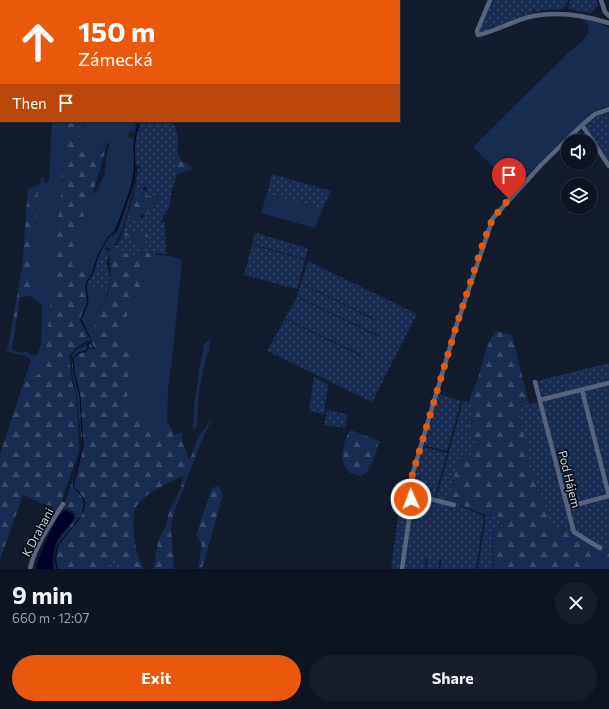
<!DOCTYPE html>
<meta charset="utf-8">
<style>
:root{--surface:#0e1522;--page:#171e2a;--text:#f1f3f6;--muted:#9b9fa5;--line:#2e3440;--accent:#ea580c}
body{margin:0;font-family:Commissioner,sans-serif;background:var(--page);color:var(--text);height:100vh;display:flex;flex-direction:column;font-size:15px;white-space:nowrap}
*{box-sizing:border-box;margin:0}
p{font-size:13px;color:var(--muted)}
.icon{flex:none;width:22px;height:22px;fill:none;stroke:currentColor;stroke-width:2;stroke-linecap:round;stroke-linejoin:round}
.map{position:relative;height:569px;overflow:hidden}
.sheet{display:flex;flex-direction:column;background:var(--surface);flex:1}
.sheet>*{flex:none}
.banner{position:absolute;left:0px;top:0px;width:400px;height:122px;box-shadow:0 1px 3px #0004,0 0 0 1px var(--line);background:#ea580c;color:#fff;overflow:hidden}
.tools{position:absolute;left:561px;top:134px;display:grid;gap:8px}
.tools a{display:grid;place-items:center;width:36px;height:36px;border-radius:50%;background:var(--surface);box-shadow:0 1px 3px #0004,0 0 0 1px var(--line);font-size:20px}
.pin{position:absolute;display:grid;place-items:center;width:34px;height:34px;color:#fff;margin:-41px -17px;border-radius:50% 50% 50% 0;rotate:-45deg;box-shadow:0 0 4px #0007}
.pin .icon{rotate:45deg}
.me{position:absolute;width:44px;margin:-22px;rotate:358deg;stroke-linejoin:round;filter:drop-shadow(0 0 3px #0008)}
.turn{display:flex;align-items:center;gap:14px;height:84px;padding:0 12px;font-size:18px}
.turn .icon{width:52px;height:52px;stroke-width:2.5}
.turn b{display:block;font-size:28px;line-height:34px}
.then{display:flex;align-items:center;height:38px;padding:0 12px;background:#0003;gap:8px;font-size:15px}
.round{display:grid;place-items:center;flex:none;width:42px;height:42px;border-radius:21px;background:var(--page)}
.head{display:flex;align-items:center;justify-content:space-between;height:68px;padding:0 12px}
h1{font-size:24px;font-weight:700;line-height:30px}
.button{display:flex;gap:8px;margin-top:auto;padding:8px 12px}
.button a{flex:1;height:46px;border-radius:24px;background:var(--accent);color:#fff;font-size:16px;font-weight:700;line-height:46px;text-align:center}
.button a+a{background:var(--page);color:var(--text)}
.map>svg:first-child{display:block}
</style>
<div class="map">
<svg width="609" height="569" viewBox="0 0 609 569">
<defs>
<pattern id="forest-firs" width="22" height="20" patternUnits="userSpaceOnUse"><rect width="22" height="20" fill="#182c52"/><path d="M5 1l3.5 6h-7zM16 11l3.5 6h-7z" fill="#394a6b"/></pattern>
<pattern id="garden-dots" width="8" height="8" patternUnits="userSpaceOnUse"><rect width="8" height="8" fill="#182c52"/><path d="M2 2h.1M6 6h.1" fill="none" stroke="#394a6b" stroke-width="1.8" stroke-linecap="round"/></pattern>
</defs>
<rect width="100%" height="100%" fill="#131c2d"/>
<path fill="#182c52" d="M581,19H593L609,28V106L593,112L518,184L494,168L474,148L475,145L570,51C580,43 600,30 581,19Z
M52,121H67L62,166L61,194L51,273L53,283L43,371L23,384L31,360L25,356L6,351L8,346L12,348L13,350L23,353L25,351L28,352L29,354L36,356C44,347 41,317 42,305L30,296L38,192L34,187L40,184L41,178L44,177V183L49,181Z
M85,121H125L126,122L136,121L135,131L129,132L128,137L134,139C133,147 135,156 134,164C132,190 122,215 111,238L118,231L134,185C129,206 124,231 112,249L105,247L94,272L71,265L78,243L79,231L82,222L87,203L85,192L95,193L104,176L107,153L110,142L105,145L96,153L79,140Z
M267,194L323,209L315,228L261,213Z
M157,255L168,256L184,260H182L172,359L168,387L167,432L149,428V422L127,413L129,355L122,339L120,330L125,322L131,301L139,292L149,264L155,256Z
M89,290H108C106,302 101,304 97,314C94,322 96,333 88,338L80,319Z
M210,338L209,350L205,362L199,392L197,426L193,431L194,406L201,359L204,344Z
M601,547L604,556L609,559V569H583Z"/>
<path fill="url(#forest-firs)" d="M67,0H192L67,1Z
M67,121H84L79,140L96,153L107,144L93,193L85,192L87,203L82,222L79,231L78,243L71,265L94,272L87,284L89,290L80,319L88,338L90,337L93,333L97,314L107,298L111,280L110,255L111,253L109,252L111,249H112L115,246H118L133,258L143,252L157,253L149,264L139,292L131,301L125,322L120,330L122,339L129,355L127,413L149,422V428L167,432V421L175,435L183,432C179,442 186,448 188,458L189,459L191,457L197,439L213,417L204,435L173,515L171,528L174,569H152L154,566L158,541L166,526L169,511L181,488L183,477L182,476C169,483 147,492 138,504C130,512 134,541 137,552C138,558 141,563 143,569H127L115,558L102,569H55V555L58,542L76,518C75,510 70,509 63,509L81,456L82,448L77,394L72,373V356L74,352L88,344L89,342L88,340L77,347L69,355L72,383L76,394L78,421L79,451L61,503L55,511L52,506L40,503L23,495L0,559V455L23,384L43,371L53,283L51,273L61,194L62,166Z
M178,155L182,161L193,168L192,170L182,172L177,174L174,156Z
M34,187L38,192L30,296L20,297L12,348L8,346L22,268L28,188Z
M134,194L159,197L157,204L146,216L141,214L140,220L127,218Z
M123,232L150,235L145,247L129,237L122,235Z
M496,331L512,335L529,404L518,407L533,475L553,529L562,528L602,546V547L609,549V559L600,553L601,549L583,569H494L492,533L505,525L498,516L486,515L461,505L447,503L460,455L471,457L476,439L465,436L474,404L469,403C470,395 475,387 478,379C483,362 485,344 496,331Z
M351,430L379,441C376,452 373,470 361,476L350,473C347,470 345,466 343,462C341,453 345,435 351,430Z
M218,486L223,494L202,569H198L202,545L196,535L212,488Z"/>
<path fill="url(#garden-dots)" d="M492,0H569L563,9L544,10L536,12L535,9L532,10L533,12L480,34L479,30Z
M571,0H596L598,5L591,13L570,9L568,7Z
M607,110L609,113V162L585,128C588,118 599,114 607,110Z
M141,121H172C176,127 178,135 178,141C178,147 176,150 178,155L174,156L177,174L172,190L169,208L163,217L161,222L165,223L166,254L143,252L133,258L117,247L122,235L129,237L144,247L149,235L123,232L127,218C145,220 141,220 154,207L155,208L159,197L145,195L147,189L146,186H144L142,190L146,191L145,195L134,194L138,169H141V166L135,165V132L139,131L141,123Z
M272,174L331,191L323,209L267,194Z
M255,233L308,248L305,259L252,244Z
M252,245L305,260L297,289L244,275Z
M105,247H106L105,250L111,253C103,264 108,265 110,277C111,281 109,286 108,290H89L87,284L94,272Z
M308,261L417,314L372,402L267,351L285,319L361,356L362,355L285,318L297,297L379,337L380,336L297,296L301,284L374,320L375,319L301,283Z
M609,363V381L541,399L537,381Z
M314,377L328,384L324,414L309,411Z
M609,384V490L584,391Z
M581,392L608,496L568,506L542,402Z
M439,394L461,401L447,451L424,445Z
M463,401L474,404L466,436L476,439L471,457L460,455L447,503L436,500Z
M539,402L570,525L566,527L570,526L572,532L562,527L553,530L533,475L518,407Z
M327,410L347,414L345,428L324,425Z
M423,447L447,453L434,500L409,493Z
M401,493L407,494L410,500L401,569H391Z
M416,497L460,506L484,516L476,569H440L442,559H440L438,569H426L428,559L425,558V569H403L413,499Z
M609,497V549L601,547V545L574,530L569,509L570,507Z
M486,515L498,516L505,524L492,533L493,569H478Z
M115,558L127,569H102Z"/>
<path fill="#000027" d="M67,511L73,514L74,518C71,524 66,528 62,533C53,544 52,556 53,569H36C37,559 55,520 61,513C64,511 64,512 67,511Z"/>
<g fill="none" stroke-linecap="round" stroke-linejoin="round">
<path stroke="#000027" stroke-width="1" d="M144,1L145,0
M90,338L81,320L88,302L86,284L93,272L98,255L109,236L116,230L133,183L135,166L134,147L138,121
M91,342L94,349
M57,569C55,561 55,552 59,544C66,532 90,514 83,498C81,494 76,490 73,486L83,446L80,396L74,373L73,358L78,353L86,351L88,349V344L91,340"/>
<path stroke="#57647c" stroke-width="4.5" d="M490,0L477,31L478,35C497,31 514,20 533,16C559,11 584,15 609,23
M601,0L605,12L609,16
M582,125L609,166
M535,382L573,529L574,532L600,548
M582,390L609,496
M540,400L609,383
M410,496L415,495L454,505
M567,507L609,496
M30,569C35,546 50,524 63,504
M402,569L411,505L410,496L408,493L409,486L456,327L493,218L541,165L582,125L595,114L609,109"/>
</g>
<g fill="none" stroke-linecap="round" stroke-linejoin="round">
<path stroke="#ea580c" stroke-width="7" stroke-dasharray="0 12.6" d="M411,499L408,493L409,486L456,327L484,240L493,218L509,199"/>
</g>
<g text-anchor="middle" dominant-baseline="central" stroke-width="3" stroke-linejoin="round" paint-order="stroke">
<g font-size="12" fill="#cfd6e2" stroke="#04070e">
<text transform="translate(570 479) rotate(76)">Pod Hájem</text>
<text transform="translate(37 532) rotate(-62)">K Drahani</text>
</g>
</g>
</svg>
<div class="tools">
<a><svg class="icon" aria-label="sound" viewBox="0 0 24 24"><path d="M4 9h4l5-4v14l-5-4H4zM17 9q2 3 0 6"/></svg></a>
<a><svg class="icon" aria-label="layers" viewBox="0 0 24 24"><path d="M12 4l9 5-9 5-9-5zM3 14l9 5 9-5"/></svg></a>
</div>
<div class="pin" style="left:509px;top:199px;background:#d93025"><svg class="icon" aria-label="arrive" viewBox="0 0 24 24"><path d="M6 21V4h12l-3 4 3 4H6"/></svg></div>
<svg class="me" style="left:411px;top:499px" viewBox="-20 -20 40 40"><circle r="17" fill="#ea580c" stroke="#fff" stroke-width="3"/><path d="M0-11L8 9 0 5-8 9z" fill="#fff"/></svg>
<div class="banner">
<div class="turn"><svg class="icon" aria-label="ahead" viewBox="0 0 24 24"><path d="M12 20V5M6 11l6-6 6 6"/></svg><div><b>150 m</b>Zámecká</div></div>
<div class="then">Then<svg class="icon" aria-label="arrive" viewBox="0 0 24 24"><path d="M6 21V4h12l-3 4 3 4H6"/></svg></div>
</div>
</div>
<section class="sheet">
<div class="head"><div><h1>9 min</h1><p>660 m · 12:07</p></div><a class="round"><svg class="icon" aria-label="close" viewBox="0 0 24 24"><path d="M6 6l12 12M18 6L6 18"/></svg></a></div>
<div class="button"><a>Exit</a><a>Share</a></div>
</section>
